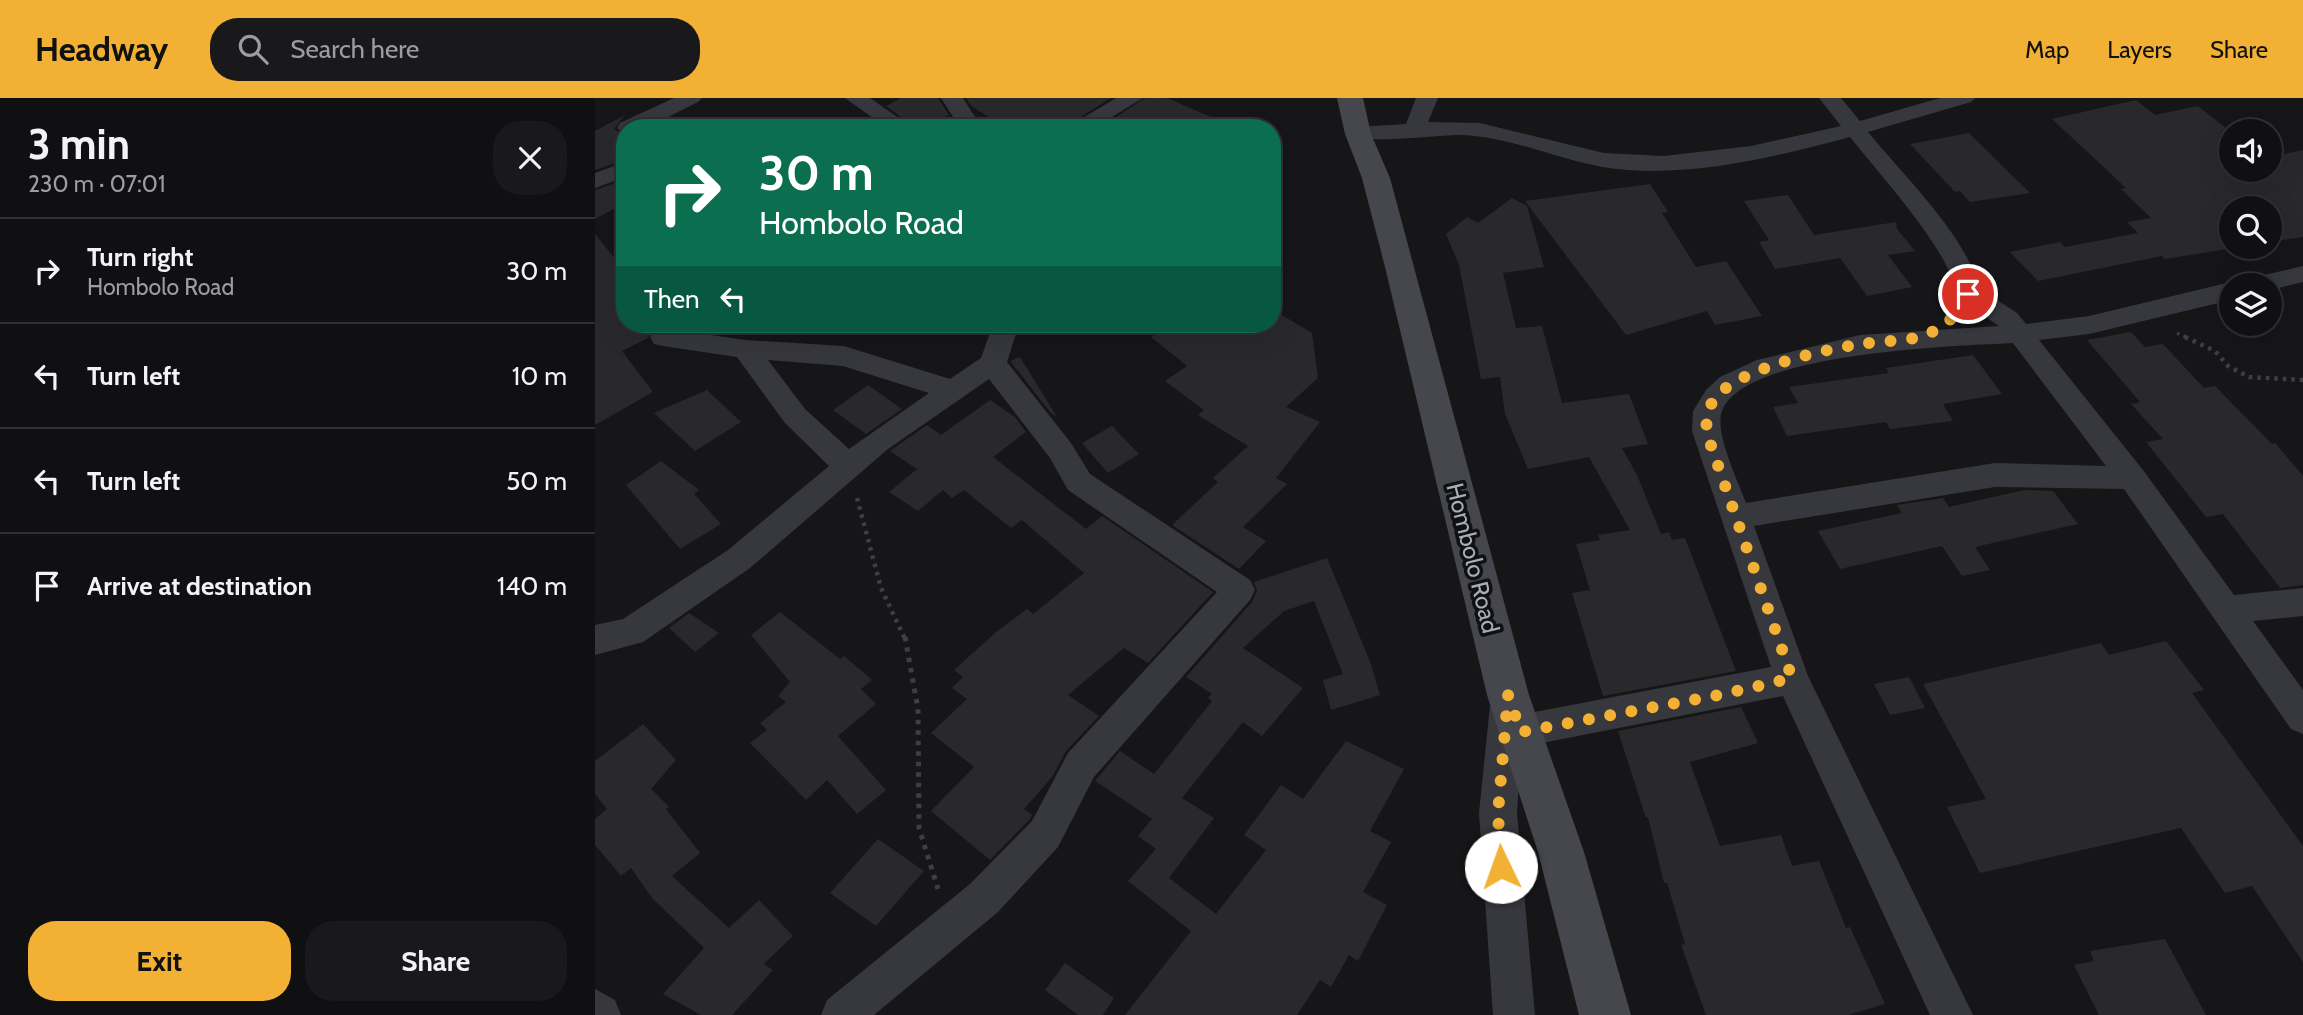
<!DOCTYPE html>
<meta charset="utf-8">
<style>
:root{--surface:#101012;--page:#19191b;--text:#f1f3f6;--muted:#9c9d9f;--line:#303032;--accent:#f2b134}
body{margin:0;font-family:Cabin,sans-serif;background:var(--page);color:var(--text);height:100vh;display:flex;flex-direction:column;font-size:26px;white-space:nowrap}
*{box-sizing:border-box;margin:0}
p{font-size:23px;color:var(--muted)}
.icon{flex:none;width:38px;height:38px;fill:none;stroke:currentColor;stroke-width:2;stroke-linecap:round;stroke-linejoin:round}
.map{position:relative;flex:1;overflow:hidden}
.details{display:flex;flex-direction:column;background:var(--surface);width:595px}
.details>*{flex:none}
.top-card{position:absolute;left:21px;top:21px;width:665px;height:214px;border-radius:28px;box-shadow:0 7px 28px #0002,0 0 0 2px var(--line);background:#0b6e4f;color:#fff;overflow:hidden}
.fabs{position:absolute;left:1624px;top:21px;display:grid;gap:14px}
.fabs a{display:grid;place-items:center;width:63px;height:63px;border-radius:50%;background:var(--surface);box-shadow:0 7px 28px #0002,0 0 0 2px var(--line);font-size:35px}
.pin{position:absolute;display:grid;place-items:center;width:60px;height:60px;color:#fff;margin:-30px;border:4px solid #fff;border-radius:50%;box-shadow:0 2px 7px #0007}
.me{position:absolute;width:77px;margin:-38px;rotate:357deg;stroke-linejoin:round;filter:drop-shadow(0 0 5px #0008)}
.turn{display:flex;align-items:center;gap:24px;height:147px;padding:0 28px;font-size:32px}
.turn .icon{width:91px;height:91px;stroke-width:2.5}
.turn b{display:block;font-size:49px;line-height:60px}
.then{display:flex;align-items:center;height:66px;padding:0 28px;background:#0003;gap:14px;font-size:26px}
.round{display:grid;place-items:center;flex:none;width:74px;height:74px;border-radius:28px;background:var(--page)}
.head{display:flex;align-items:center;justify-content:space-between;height:119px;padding:0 28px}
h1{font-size:42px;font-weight:700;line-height:52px}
.cta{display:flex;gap:14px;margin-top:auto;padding:14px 28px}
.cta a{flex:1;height:80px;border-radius:28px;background:var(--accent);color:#111;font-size:28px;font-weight:700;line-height:80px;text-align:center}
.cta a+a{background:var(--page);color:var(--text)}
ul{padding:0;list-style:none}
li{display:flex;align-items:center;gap:21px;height:105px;padding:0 28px;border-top:2px solid var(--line)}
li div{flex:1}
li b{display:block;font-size:26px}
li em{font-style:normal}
header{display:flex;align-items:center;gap:42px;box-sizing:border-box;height:98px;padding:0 35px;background:var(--accent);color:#111}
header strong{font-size:33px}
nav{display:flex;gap:38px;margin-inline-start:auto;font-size:24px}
.search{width:490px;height:63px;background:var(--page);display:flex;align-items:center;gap:18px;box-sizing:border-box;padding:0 24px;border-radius:28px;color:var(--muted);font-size:26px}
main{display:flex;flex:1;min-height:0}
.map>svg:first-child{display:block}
</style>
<header>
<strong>Headway</strong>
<div class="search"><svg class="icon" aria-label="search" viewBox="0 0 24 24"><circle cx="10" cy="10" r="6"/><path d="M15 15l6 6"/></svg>Search here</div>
<nav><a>Map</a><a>Layers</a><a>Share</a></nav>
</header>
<main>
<section class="details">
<div class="head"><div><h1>3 min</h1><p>230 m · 07:01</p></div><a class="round"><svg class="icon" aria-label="close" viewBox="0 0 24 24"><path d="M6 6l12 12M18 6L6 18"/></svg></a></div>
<ul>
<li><svg class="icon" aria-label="right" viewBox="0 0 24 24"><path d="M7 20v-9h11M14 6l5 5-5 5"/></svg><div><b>Turn right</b><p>Hombolo Road</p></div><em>30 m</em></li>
<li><svg class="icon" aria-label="left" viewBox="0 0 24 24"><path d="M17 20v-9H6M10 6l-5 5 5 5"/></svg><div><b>Turn left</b></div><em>10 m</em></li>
<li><svg class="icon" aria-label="left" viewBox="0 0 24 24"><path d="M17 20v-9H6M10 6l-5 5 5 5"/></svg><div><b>Turn left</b></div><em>50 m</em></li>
<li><svg class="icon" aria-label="arrive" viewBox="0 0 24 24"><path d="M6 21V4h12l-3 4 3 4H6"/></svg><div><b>Arrive at destination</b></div><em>140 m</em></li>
</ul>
<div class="cta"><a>Exit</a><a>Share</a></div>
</section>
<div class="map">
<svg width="1708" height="917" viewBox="0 0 1708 917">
<rect width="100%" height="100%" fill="#161618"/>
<path fill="#29292c" d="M306,0H343L354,17L321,30L291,8Z
M371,0H516L468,30H412L376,8Z
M550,0H572L642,30H504Z
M1541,2L1560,17L1603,8L1636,34V72H1675V59L1708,52V139L1675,144V110H1636V149H1645L1570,161L1567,158L1443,183L1415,154L1465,144L1470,149L1543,135L1532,124L1556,120L1526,91L1531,90L1457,21Z
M30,17L19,31L30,38V62L0,72V33Z
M1374,35L1435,95L1375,104L1365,93L1360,94L1315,46Z
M30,82V105L0,121V92Z
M1055,86L1073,114L1067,115L1101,169L1131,163L1167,218L1120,227L1112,213L1031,237L930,103Z
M1193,97L1219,137L1301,124L1302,131L1320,153L1293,157L1317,189L1272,198L1245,160L1180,171L1164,144L1174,142L1149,103Z
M917,100L932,108L949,169L908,175L921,230L947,228L967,305L1034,296L1053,346L1027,350L1042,377L1066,436L1074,434L1077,442L1090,440L1141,573L1008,598L977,495L995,492L981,446L1005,442L1003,437L1035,432L994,359L933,371L910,316L905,279L886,281L864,167L851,136L872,119L883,125Z
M0,136L30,173V226H81L58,229L53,240L27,253L58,294L0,327Z
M677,211L717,235L723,280L691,309L725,324L681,380L692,386L648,429L671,443L644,471L577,427L623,384L618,380L653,348L603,317L609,312L570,283L592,268L556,239L578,226H677Z
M1536,234L1550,249L1568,246L1609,290L1620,288L1677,346L1680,345L1708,378V487L1685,490L1628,416L1611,419L1551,344L1568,341L1536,306L1545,304L1492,242Z
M1378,257L1407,296L1348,306L1358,323L1295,331L1291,324L1192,338L1178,309L1203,305L1194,289L1294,275L1291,270Z
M425,259L462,319L456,315L415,263Z
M273,287L307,311L271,336L238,312Z
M112,292L146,324L100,353L59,315Z
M395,302L420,319L431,334L398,359L491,431L507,418L618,494L553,565L529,550L473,597L504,618L471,653L457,679L429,711L437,717L435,721L395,762L336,713L379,669L336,635L372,601L357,590L368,579L359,572L401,534L432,511L438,516L489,475L427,422L416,430L369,392L357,400L348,392L323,413L294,394L322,371L295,353L332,327L346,337Z
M517,328L544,356L513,375L487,345Z
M66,363L104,392L99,396L126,426L85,451L31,387Z
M1429,392L1458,393L1483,426L1380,449L1395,472L1367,478L1347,448L1245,471L1223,433L1307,415L1302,407L1348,400L1354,409Z
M732,460L776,566L785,597L736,612L728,582L748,576L719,503L689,513L648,550L708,590L667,638L648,624L587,700L619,720L574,780L621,816L671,752L649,737L686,687L708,701L751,643L809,671L775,733L796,744L768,794L792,807L763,863L754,857L736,889L725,882L702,917H530L596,833L533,783L561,751L543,738L557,721L500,683L525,653L559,676L617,603L613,600L617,596L591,579L657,504L662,493L659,484Z
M185,514L245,561L249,558L277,582L266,591L281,606L243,638L291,692L262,716L232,682L211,702L155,645L172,632L165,625L191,604L183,598L195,584L156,537Z
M94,515L124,535L100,554L74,530Z
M1571,543L1609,592L1597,595L1708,748V864L1657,788L1630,795L1586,730L1385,775L1352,709L1391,701L1328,586L1506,545L1514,557Z
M1314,579L1330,610L1295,617L1279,586Z
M1146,609L1163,645L1095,664L1125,748L1186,737L1197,768L1224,763L1251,830L1255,829L1290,906L1253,917H1111L1086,847L1090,846L1072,785H1069L1053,719L1051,720L1023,633Z
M48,626L81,662L56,691L74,709L71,711L105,755L77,778L134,830L164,802L198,838L169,866L178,872L137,917H106L68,896L109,850L57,800L36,770L26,778L0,747V721L12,711L0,696V663Z
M283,741L329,773L281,828L235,795Z
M1570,841L1611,917H1504L1479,867L1499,863L1495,853Z
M470,865L519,900L508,917H483L450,892Z"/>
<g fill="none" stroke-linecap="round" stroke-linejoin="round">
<path stroke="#3d3f44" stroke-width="3.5" stroke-dasharray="2.5 4.5" stroke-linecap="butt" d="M267,226V236
M1582,235L1593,240"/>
<path stroke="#3d3f44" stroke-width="4.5" stroke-dasharray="3.5 5" stroke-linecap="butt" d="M1590,239L1620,253L1633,268L1654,279L1708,282
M262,400L286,490L310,541"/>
<path stroke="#3d3f44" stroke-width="5" stroke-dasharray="4.5 6" stroke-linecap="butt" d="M310,539L323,611L324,730L343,791"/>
<path fill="#37383d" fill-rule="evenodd" d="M79,0H107L103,4L51,30H30V36L22,30L25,25Z
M250,0H275L318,30H292Z
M346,0H368L387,30H365Z
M521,0H548L499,30H471Z
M821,0H843L833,24L885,25L1009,55L1069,58L1156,48L1246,28L1224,0H1246L1265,23L1345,0H1380L1376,4L1273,34C1309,78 1370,136 1385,191L1422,215L1431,226L1494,218L1636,184L1645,187H1636V202L1494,236L1444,242L1548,372L1639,497L1708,490V518L1658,523L1708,592V636L1696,631L1529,391L1400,389L1159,428L1213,578L1378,917H1335L1188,598L926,649L922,715L940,917H898L884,715L895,608L900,597L912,592L924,597L929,616L1176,569L1097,333L1098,313L1111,292L1125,279L1162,262L1265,237L1404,228L1379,211L1374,219L1365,222L1356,219L1352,213C1355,207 1360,200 1360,193C1357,155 1280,71 1255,39C1177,60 1087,82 1007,69C959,60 915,39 867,37C847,36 760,48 752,36L763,29L811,26ZM1418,245L1511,368L1400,365L1151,405C1143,383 1119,334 1127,313C1149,254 1362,248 1418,245Z
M30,64V79L0,90V75Z
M1708,168V184L1675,192V187H1648L1652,181Z
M398,226H424L412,264L476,345L495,376L655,482L660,492L655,502L499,679L463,749L403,814L279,917H226L232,902L375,786L437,723L473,655L622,494L473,392L455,360L394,281L293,351L155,470L48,544L0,557V527L28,521L133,452L234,368L190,325L142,259L68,248L59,246L55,239L59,232L68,230L150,242L249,248L355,281L386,260ZM173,262L248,268L334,295L254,351L210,311Z
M0,891L20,902L26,917H0Z"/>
<path fill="#45474d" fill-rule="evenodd" d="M742,0H768L776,36L795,80L934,597L989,754L1036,917H984L943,754L892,597L790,169L767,80L750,36Z"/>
</g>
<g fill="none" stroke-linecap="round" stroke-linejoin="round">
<path stroke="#f2b134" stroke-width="12" stroke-dasharray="0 21.6" d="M906,769L903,715L913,597L926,634L1129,596L1197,580L1111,333C1112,320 1112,309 1122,298C1148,269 1234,250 1273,245C1290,243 1311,243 1327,238C1346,232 1367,215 1373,196"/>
</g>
<g text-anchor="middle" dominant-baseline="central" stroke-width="7" stroke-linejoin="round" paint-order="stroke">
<g font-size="24" fill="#a8adb8" stroke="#111113">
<text transform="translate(878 460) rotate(76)">Hombolo Road</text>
</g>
</g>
</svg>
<div class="fabs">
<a><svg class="icon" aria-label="sound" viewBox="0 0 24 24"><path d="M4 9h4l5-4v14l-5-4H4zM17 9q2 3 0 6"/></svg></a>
<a><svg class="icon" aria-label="search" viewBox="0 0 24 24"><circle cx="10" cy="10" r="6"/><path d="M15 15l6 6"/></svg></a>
<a><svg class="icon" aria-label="layers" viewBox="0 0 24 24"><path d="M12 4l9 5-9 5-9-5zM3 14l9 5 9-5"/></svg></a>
</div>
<div class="pin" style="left:1373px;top:196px;background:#d93025"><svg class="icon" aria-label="arrive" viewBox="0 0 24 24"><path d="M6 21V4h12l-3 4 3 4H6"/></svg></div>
<svg class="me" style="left:906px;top:769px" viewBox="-20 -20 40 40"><circle r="19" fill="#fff"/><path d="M0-13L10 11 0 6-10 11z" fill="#f2b134"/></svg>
<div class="top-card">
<div class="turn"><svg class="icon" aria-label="right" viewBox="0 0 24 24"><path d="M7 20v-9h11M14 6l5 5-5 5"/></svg><div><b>30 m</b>Hombolo Road</div></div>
<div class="then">Then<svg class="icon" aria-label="left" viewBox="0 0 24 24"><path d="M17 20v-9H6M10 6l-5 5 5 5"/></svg></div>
</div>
</div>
</main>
